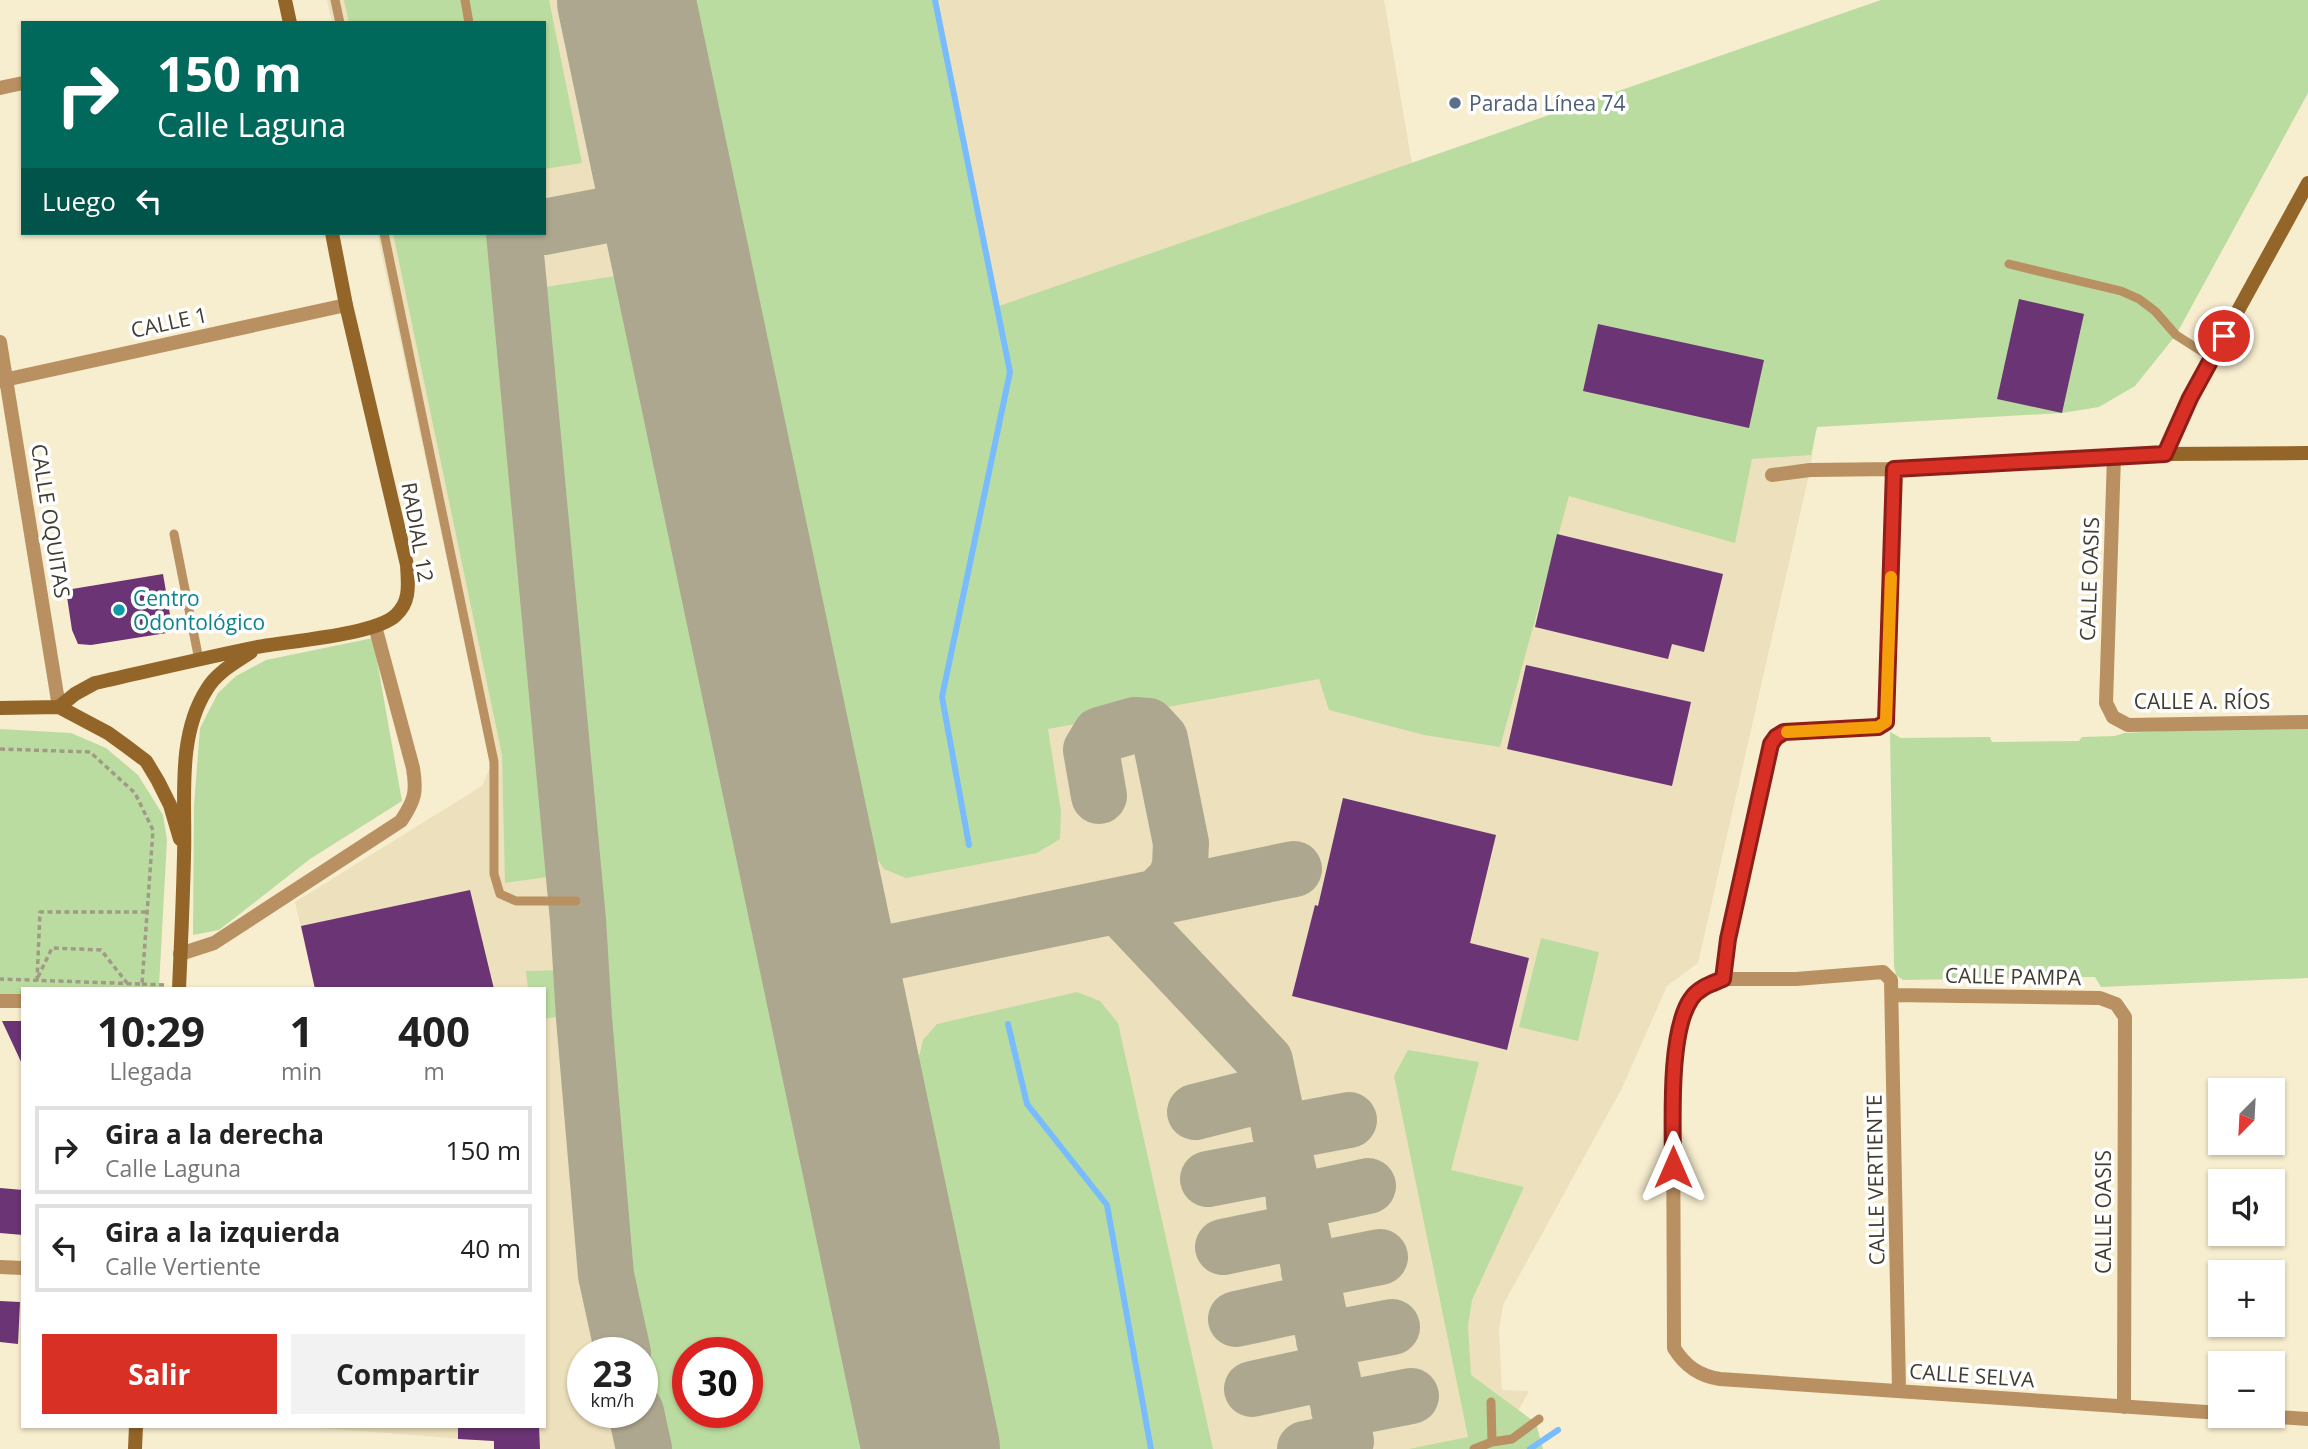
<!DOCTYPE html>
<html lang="es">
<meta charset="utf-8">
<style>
:root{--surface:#fff;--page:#f2f2f2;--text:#222;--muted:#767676;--line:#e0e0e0;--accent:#d93025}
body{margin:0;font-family:"Open Sans",sans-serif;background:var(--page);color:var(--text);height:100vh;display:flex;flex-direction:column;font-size:26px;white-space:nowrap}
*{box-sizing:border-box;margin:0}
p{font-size:23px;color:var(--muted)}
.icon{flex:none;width:38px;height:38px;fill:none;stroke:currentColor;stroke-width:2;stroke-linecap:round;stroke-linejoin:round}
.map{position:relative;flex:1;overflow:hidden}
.panel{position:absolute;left:21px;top:987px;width:525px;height:441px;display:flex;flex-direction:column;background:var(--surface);border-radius:0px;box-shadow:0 2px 5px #0004}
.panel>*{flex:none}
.top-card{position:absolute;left:21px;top:21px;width:525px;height:214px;border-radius:0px;box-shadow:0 2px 5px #0004;background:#00695c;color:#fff;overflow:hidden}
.needle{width:46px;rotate:204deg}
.buttons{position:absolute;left:2208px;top:1078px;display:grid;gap:14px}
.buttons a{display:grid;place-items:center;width:77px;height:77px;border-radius:0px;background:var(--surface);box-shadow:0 2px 5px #0004;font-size:35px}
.speed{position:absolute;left:567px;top:1337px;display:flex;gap:14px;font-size:35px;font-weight:700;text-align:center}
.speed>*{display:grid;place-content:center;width:91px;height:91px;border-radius:50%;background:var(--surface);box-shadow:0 2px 5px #0004;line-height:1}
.speed small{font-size:18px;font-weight:400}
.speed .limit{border:10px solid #d22;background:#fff;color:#111}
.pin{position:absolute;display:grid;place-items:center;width:60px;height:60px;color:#fff;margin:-30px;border:4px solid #fff;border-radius:50%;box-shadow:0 2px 7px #0007}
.me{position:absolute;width:77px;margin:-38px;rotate:0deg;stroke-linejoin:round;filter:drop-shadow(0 0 5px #0008)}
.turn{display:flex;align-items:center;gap:24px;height:147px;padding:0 21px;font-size:32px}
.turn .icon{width:91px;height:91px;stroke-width:2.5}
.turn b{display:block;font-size:49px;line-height:60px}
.then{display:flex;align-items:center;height:66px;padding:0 21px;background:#0003;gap:14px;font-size:26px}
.eta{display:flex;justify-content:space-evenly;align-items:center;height:119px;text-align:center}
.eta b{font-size:42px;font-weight:700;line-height:49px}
.cta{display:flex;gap:14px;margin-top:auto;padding:14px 21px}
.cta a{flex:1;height:80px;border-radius:0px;background:var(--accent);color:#fff;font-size:28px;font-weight:700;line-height:80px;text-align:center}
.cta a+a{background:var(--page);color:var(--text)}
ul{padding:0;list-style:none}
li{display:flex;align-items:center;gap:21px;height:88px;margin:0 14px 10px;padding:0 7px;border:4px solid var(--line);border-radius:0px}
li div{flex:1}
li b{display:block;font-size:26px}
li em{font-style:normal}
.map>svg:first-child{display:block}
</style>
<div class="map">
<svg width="2308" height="1449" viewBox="0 0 2308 1449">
<rect width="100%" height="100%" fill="#f7edcf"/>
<path fill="#ede0bc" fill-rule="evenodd" d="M327,0H1384L1412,164L1881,0L1810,470L1698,963L1667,986L1622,1088L1503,1305L1499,1330L1502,1390L1529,1391L1497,1449H494L493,1441L320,1428L544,1426V989H315L295,902L482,786L491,765L377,233H544V23H332ZM583,1353H642V1412H583ZM688,1353H747V1412H688Z"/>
<path fill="#bbdca0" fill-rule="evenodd" d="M344,0H549L582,163L544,169V23H349Z
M690,0H935L999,306L1881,0H2308V93L2176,335L2135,386L2099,407L2062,413L1817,427L1811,455L1752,459L1735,543L1569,496L1500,747L1424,735L1329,710L1319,679L1048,729L1061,811L1060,839L1037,853L906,878L884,869L866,842Z
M393,233H497L555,876L505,883L502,755Z
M615,276L876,1449H664L639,1338L620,1239L618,1189L539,288ZM688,1353H747V1412H688Z
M373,638L402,801L310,859L219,930L193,935L194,806L200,728L218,693L236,676L266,660Z
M2308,724V978L2101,987L2095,977L1903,980L1896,975L1894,966L1890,732L1901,738L1990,737L1992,742L2079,741L2082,737L2115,736L2124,733Z
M0,729L71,733L106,748L138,775L163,815L167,840L159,986L157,989H23V995H0Z
M1541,938L1599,952L1578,1041L1519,1027Z
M568,970L572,1014L544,1019V989H528L526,971Z
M1077,992L1100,1001L1118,1023L1213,1449H995L916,1069L923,1040L937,1024Z
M1408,1050L1479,1062L1451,1170L1524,1187L1472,1300L1468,1326L1471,1375L1536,1423L1543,1449H1409L1468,1437L1394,1076Z"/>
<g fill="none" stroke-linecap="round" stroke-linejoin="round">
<path stroke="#79bcfe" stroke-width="6" d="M935,0L1010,372L942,697L969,845
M1008,1024L1027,1104L1107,1205L1151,1449
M1530,1449L1558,1430"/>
<path stroke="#aea790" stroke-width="56" d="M544,227L669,203
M514,233L578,920L584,1018L606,1275L623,1353
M1099,796L1091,750L1100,735L1135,725L1148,726L1160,739L1181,843L1180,865L1176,879L1157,898
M1119,906L1265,1061L1346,1441L1305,1449
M829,965L1294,869
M1195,1112L1271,1093
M1280,1133L1349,1120
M1208,1179L1286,1164
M1294,1202L1368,1186
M1223,1247L1300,1231
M1309,1271L1380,1257
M1236,1319L1315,1302
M1324,1340L1392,1327
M1252,1389L1330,1372
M1339,1410L1411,1396
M636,1412L644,1449"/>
<path stroke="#aea790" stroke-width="138" d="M626,0L931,1449"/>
</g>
<path fill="#6b3474" d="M2019,299L2084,314L2062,413L1997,399Z
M1598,324L1764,360L1749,428L1583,391Z
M1557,534L1723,574L1704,652L1672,644L1668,659L1535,627Z
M163,574L173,632L91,645L78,644L72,630L66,590Z
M1526,665L1691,702L1672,786L1507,749Z
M1343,798L1496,835L1470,943L1529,958L1507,1050L1292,996L1315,905L1318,906Z
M470,890L494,989H315L301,926Z
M2,1021H23V1066Z
M0,1188L23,1190V1235L0,1233Z
M0,1301L20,1302L18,1344L0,1342Z
M458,1426H539L540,1449H494V1441L458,1439Z"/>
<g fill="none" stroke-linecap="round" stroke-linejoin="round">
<path stroke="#a19a85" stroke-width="3.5" stroke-dasharray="5 3.5" stroke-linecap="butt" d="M0,749L90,752L135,793L153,830L142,984L0,979
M38,977L52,948L101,950L127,983
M37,981L40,912H147
M142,984L164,985"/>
<path stroke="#b99061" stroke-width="9" d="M335,0L340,23
M465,0L469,23
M384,233L494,762V874L500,894L516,901H576
M2009,264L2121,291L2139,299L2155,311L2176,335L2212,358
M174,534L199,660
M1491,1402L1492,1442
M1474,1449L1492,1442L1512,1439L1539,1419"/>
<path stroke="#b99061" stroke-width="14" d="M0,88L23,83
M0,342L59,707
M0,381L346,305
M2114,456L2106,703L2113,717L2128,725L2308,722
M1772,475L1810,470L1894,469L2165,454
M180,954L214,943L401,821C415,800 417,792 413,768L375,626
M1723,979L1728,939L1771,744L1776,737L1784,732L1878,727L1886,722L1894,469
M1893,995L2100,998L2116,1004L2125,1017L2124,1407
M0,1001H23
M0,1267L23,1268
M1899,1390L1891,980L1883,972L1796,979H1723L1703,987L1691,997L1683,1014L1675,1064L1673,1089L1674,1348C1685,1366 1699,1376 1720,1379L2221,1413
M2263,1416L2308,1419"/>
<path stroke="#946529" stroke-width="14" d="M285,0L290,23
M2308,183L2190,398L2165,454L2308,453
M59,707L75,694L95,683C149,671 203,658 257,647C288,641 376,635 396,615C411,601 408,584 407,565L346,305L332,233
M0,708L59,707L108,733L126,746L146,761L158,781L170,805L180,839
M179,989C181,944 183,900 184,856C186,802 176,737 207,689C217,672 235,663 251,652
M135,1449L136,1426"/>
</g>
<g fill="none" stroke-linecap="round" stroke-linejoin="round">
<g stroke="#8d1f18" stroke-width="18">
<path id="route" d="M1673,1167C1673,1126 1668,1032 1691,999C1698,988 1711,984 1723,979L1728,939L1771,744L1776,737L1784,732L1878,727L1886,722L1894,469L2165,454L2190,398L2224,336"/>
</g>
<use href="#route" stroke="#d93025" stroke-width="12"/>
<path stroke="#f59e0b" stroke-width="12" d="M1787,732L1878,727L1886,722L1891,577"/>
</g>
<circle fill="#5c6f8a" stroke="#fff" stroke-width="2.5" cx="1455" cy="103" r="7"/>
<circle fill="#0f9aa8" stroke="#fff" stroke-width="2.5" cx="119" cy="610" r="7"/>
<g text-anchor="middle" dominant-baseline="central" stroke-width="7" stroke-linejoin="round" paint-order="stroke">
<g font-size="21" fill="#4e5e75" stroke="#fff" text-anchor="start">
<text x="1469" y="103">Parada Línea 74</text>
</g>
<g font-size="21" fill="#413d31" stroke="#fff">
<text transform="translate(169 322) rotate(-12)">CALLE 1</text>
<text transform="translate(51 521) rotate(81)">CALLE OQUITAS</text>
<text transform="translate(418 532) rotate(80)">RADIAL 12</text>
<text transform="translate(2089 579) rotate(-88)">CALLE OASIS</text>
<text x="2202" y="701">CALLE A. RÍOS</text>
<text transform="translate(2013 976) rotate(1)">CALLE PAMPA</text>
<text transform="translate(1875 1180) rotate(-91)">CALLE VERTIENTE</text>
<text transform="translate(2103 1212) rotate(-90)">CALLE OASIS</text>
<text transform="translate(1972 1375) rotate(4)">CALLE SELVA</text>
</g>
<g font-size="21" fill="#0d838f" stroke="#fff" text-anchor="start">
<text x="133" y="598">Centro<tspan x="133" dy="24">Odontológico</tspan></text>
</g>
</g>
</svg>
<div class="buttons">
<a><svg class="needle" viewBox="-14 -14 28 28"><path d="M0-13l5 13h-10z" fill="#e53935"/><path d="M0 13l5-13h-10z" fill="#767676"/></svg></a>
<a><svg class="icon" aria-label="sound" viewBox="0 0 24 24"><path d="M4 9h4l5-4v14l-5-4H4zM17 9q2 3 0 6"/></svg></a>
<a>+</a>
<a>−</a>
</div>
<div class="speed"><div>23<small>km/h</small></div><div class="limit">30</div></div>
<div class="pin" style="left:2224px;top:336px;background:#d93025"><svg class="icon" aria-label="arrive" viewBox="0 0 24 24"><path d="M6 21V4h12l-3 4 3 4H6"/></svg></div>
<svg class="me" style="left:1673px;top:1167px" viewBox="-20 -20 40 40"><path d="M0-17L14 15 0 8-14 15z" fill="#d93025" stroke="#fff" stroke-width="4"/></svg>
<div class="top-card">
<div class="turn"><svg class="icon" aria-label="right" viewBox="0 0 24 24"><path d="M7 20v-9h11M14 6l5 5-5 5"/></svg><div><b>150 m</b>Calle Laguna</div></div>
<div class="then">Luego<svg class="icon" aria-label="left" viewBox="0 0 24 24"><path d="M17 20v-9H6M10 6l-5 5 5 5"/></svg></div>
</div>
<section class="panel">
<div class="eta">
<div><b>10:29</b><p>Llegada</p></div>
<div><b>1</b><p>min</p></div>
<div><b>400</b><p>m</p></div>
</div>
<ul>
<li><svg class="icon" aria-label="right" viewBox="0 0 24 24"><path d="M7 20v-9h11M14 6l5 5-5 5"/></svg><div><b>Gira a la derecha</b><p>Calle Laguna</p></div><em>150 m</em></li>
<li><svg class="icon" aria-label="left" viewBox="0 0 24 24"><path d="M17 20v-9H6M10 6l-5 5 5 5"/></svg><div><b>Gira a la izquierda</b><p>Calle Vertiente</p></div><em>40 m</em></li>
</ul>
<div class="cta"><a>Salir</a><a>Compartir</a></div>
</section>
</div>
